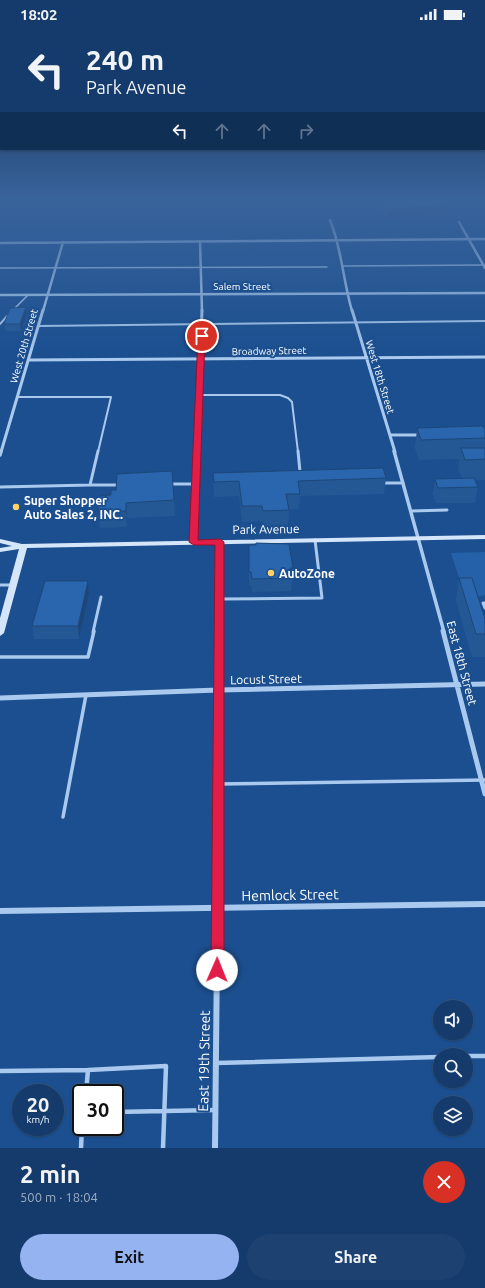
<!DOCTYPE html>
<meta charset="utf-8">
<style>
:root{--surface:#143b6b;--page:#1d4271;--text:#f1f3f6;--muted:#9dadc1;--line:#33557e;--accent:#95b2f1}
body{margin:0;font-family:Ubuntu,sans-serif;background:var(--page);color:var(--text);height:100vh;display:flex;flex-direction:column;font-size:15px;white-space:nowrap}
*{box-sizing:border-box;margin:0}
p{font-size:13px;color:var(--muted)}
.icon{flex:none;width:22px;height:22px;fill:none;stroke:currentColor;stroke-width:2;stroke-linecap:round;stroke-linejoin:round}
.map{position:relative;height:1120px;overflow:hidden}
.sheet{display:flex;flex-direction:column;background:var(--surface);flex:1}
.sheet>*{flex:none}
.top-card{position:absolute;left:0px;top:0px;width:485px;height:122px;box-shadow:0 1px 3px #0004,0 0 0 1px var(--line);background:#143b6b;color:var(--text);overflow:hidden}
.controls{position:absolute;left:433px;top:972px;display:grid;gap:8px}
.controls a{display:grid;place-items:center;width:40px;height:40px;border-radius:50%;background:var(--surface);box-shadow:0 1px 3px #0004,0 0 0 1px var(--line);font-size:20px}
.speed{position:absolute;left:12px;top:1056px;display:flex;gap:8px;font-size:20px;font-weight:700;text-align:center}
.speed>*{display:grid;place-content:center;width:52px;height:52px;border-radius:50%;background:var(--surface);box-shadow:0 1px 3px #0004,0 0 0 1px var(--line);line-height:1}
.speed small{font-size:10px;font-weight:400}
.speed .limit{border:2px solid #111;border-radius:6px;background:#fff;color:#111}
.pin{position:absolute;display:grid;place-items:center;width:34px;height:34px;color:#fff;margin:-17px;border:2px solid #fff;border-radius:50%;box-shadow:0 1px 4px #0007}
.me{position:absolute;width:44px;margin:-22px;rotate:1deg;stroke-linejoin:round;filter:drop-shadow(0 0 3px #0008)}
.turn{display:flex;align-items:center;gap:14px;height:84px;padding:0 20px;font-size:18px}
.turn .icon{width:52px;height:52px;stroke-width:2.5}
.turn b{display:block;font-size:28px;line-height:34px}
.lanes{display:flex;align-items:center;height:38px;padding:0 20px;background:#0003;justify-content:center;gap:20px;direction:ltr}
.lanes .off{opacity:.35}
.round{display:grid;place-items:center;flex:none;width:42px;height:42px;border-radius:21px;background:var(--page)}
.headline{display:flex;align-items:center;justify-content:space-between;height:68px;padding:0 20px}
h1{font-size:24px;font-weight:700;line-height:30px}
.cta{display:flex;gap:8px;margin-top:auto;padding:8px 20px}
.cta a{flex:1;height:46px;border-radius:24px;background:var(--accent);color:#111;font-size:16px;font-weight:700;line-height:46px;text-align:center}
.cta a+a{background:var(--page);color:var(--text)}
.status{display:flex;justify-content:space-between;align-items:center;height:28px;padding:0 20px;background:var(--surface);direction:ltr}
.status svg{height:11px;fill:currentColor}
.map>svg:first-child{display:block}
</style>
<div class="status"><b>18:02</b><svg viewBox="0 0 49 12"><path d="M0 12V9h3v3zM5 12V6h3v6zM10 12V3h3v9zM15 12V0h3v12zM26 1h20v11H26zM47 4h2v5h-2z"/></svg></div>
<div class="map">
<svg width="485" height="1120" viewBox="0 0 485 1120">
<rect width="100%" height="100%" fill="#1b4f8f"/>
<path fill="#2461a8" d="M485,524V567L466,571L451,525Z"/>
<g fill="none" stroke-linecap="round" stroke-linejoin="round">
<path stroke="#a9c9ee" stroke-width="1.5" d="M342,238L485,237
M0,240L327,239
M13,282L27,268"/>
<path stroke="#a9c9ee" stroke-width="2" d="M0,296L9,286
M38,298L485,293
M199,367H280L288,370L292,374L298,424
M17,369H111L98,424"/>
<path stroke="#a9c9ee" stroke-width="3" d="M98,423L90,457H119
M298,423L300,444
M383,455H403
M170,456H196
M0,459L90,457
M411,483L447,482
M0,557H13
M219,571L322,570L315,512
M485,575H483L485,580
M93,604L101,569"/>
<path stroke="#a9c9ee" stroke-width="3.5" d="M0,629H88L94,603
M218,756L485,752
M63,789L86,667"/>
<path stroke="#a9c9ee" stroke-width="4.5" d="M466,1028H485
M216,1035L440,1029
M88,1042L166,1038L163,1120
M0,1043L88,1042L86,1065
M115,1084L215,1082
M81,1120L82,1099"/>
<path stroke="#a9c9ee" stroke-width="2.5" d="M330,192C342,221 343,253 352,283
M459,194L485,240
M200,213L202,283
M0,215L485,211
M0,267L485,265
M43,283L63,214"/>
<path stroke="#a9c9ee" stroke-width="3" d="M352,282L395,424
M29,332L485,329
M390,407H421
M1,424L43,282
M197,424L202,282"/>
<path stroke="#a9c9ee" stroke-width="3.5" d="M394,423L444,604
M0,427L1,423
M194,514L197,423
M220,604V514"/>
<path stroke="#a9c9ee" stroke-width="5" d="M443,603L485,766
M0,670L218,662L485,656
M218,832L220,603"/>
<path stroke="#a9c9ee" stroke-width="6" d="M0,883L485,876
M215,1120L218,831"/>
<path fill="#d6e6fa" fill-rule="evenodd" d="M485,507V511L27,520L4,605L0,608V590L19,521L0,524V520L12,518L0,515V511L22,516Z"/>
</g>
<path fill="#245895" d="M381,174L445,176L444,185L388,190L380,183Z
M26,279L27,286L21,303H5L4,296Z
M417,400L485,402V452H475L478,459L475,475H436L433,466L435,451L462,450L458,441L459,431L419,432L415,420Z
M213,445L386,450L384,466L300,468L299,481L289,482L288,498H263L262,493L242,494L239,468L214,469Z
M111,467L174,472L175,488L127,490V499L100,500L98,484Z
M249,517L293,540V553H292L291,563L252,564L251,557H249Z
M459,550L485,591V629H472L456,573Z
M88,553L89,566L79,611H34L32,598Z"/>
<path fill="#1d4779" d="M445,176L444,185L388,190L389,182Z
M26,279L27,286L21,303L20,296Z
M126,475L127,490V499L126,483Z
M88,553L89,566L79,611L78,598Z"/>
<path fill="#2a66ad" stroke="#1d4779" d="M415,171H438L445,176L389,182L381,174Z
M26,279L20,296H4L10,280Z
M483,398L485,402V410L421,412L417,400Z
M461,420H485V431L465,432Z
M383,440L386,450L298,453L300,466H286L289,482L263,483L262,478H242L239,453L214,454L213,445Z
M172,443L174,472L126,475V483L98,484L99,468L111,467V462H116L117,446Z
M474,450L478,459L438,460L435,451Z
M256,515L289,516L293,540H290L292,550L252,551L251,544H249V517H256Z
M459,550H472L485,591V606H476Z
M45,553H88L78,598H32Z"/>
<linearGradient id="sky" x2="0" y2="1"><stop stop-color="#0f2b4f"/><stop offset="0.52" stop-color="#39639b"/><stop offset="1" stop-color="#39639b" stop-opacity="0"/></linearGradient>
<rect width="485" height="328" fill="url(#sky)"/>
<path fill="#e11d48" stroke="#92132f" d="M202,306L205,308L198,512L220,511L224,514V942L222,947L217,948L213,947L211,942L215,517H194L189,514L198,308Z"/>
<g fill="#ffd166" stroke="#1b4f8f" stroke-width="1.5">
<circle cx="16" cy="479" r="4"/>
<circle cx="271" cy="545" r="4"/>
</g>
<g text-anchor="middle" dominant-baseline="central" stroke-width="4" stroke-linejoin="round" paint-order="stroke">
<g font-size="10" fill="#fff" stroke="#1b4f8f">
<text x="242" y="258">Salem Street</text>
<text transform="translate(24 318) rotate(-74)">West 20th Street</text>
<text transform="translate(269 323) rotate(-1)">Broadway Street</text>
<text transform="translate(380 349) rotate(73)">West 18th Street</text>
</g>
<g font-size="12" font-weight="bold" fill="#fff" stroke="#1b4f8f" text-anchor="start">
<text x="24" y="472">Super Shopper<tspan x="24" dy="14">Auto Sales 2, INC.</tspan></text>
<text x="279" y="545">AutoZone</text>
</g>
<g font-size="12" fill="#fff" stroke="#1b4f8f">
<text transform="translate(266 501) rotate(-1)">Park Avenue</text>
<text transform="translate(462 635) rotate(75)">East 18th Street</text>
<text transform="translate(266 651) rotate(-1)">Locust Street</text>
</g>
<g font-size="14" fill="#fff" stroke="#1b4f8f">
<text transform="translate(290 867) rotate(-1)">Hemlock Street</text>
<text transform="translate(204 1033) rotate(-89)">East 19th Street</text>
</g>
</g>
</svg>
<div class="controls">
<a><svg class="icon" aria-label="sound" viewBox="0 0 24 24"><path d="M4 9h4l5-4v14l-5-4H4zM17 9q2 3 0 6"/></svg></a>
<a><svg class="icon" aria-label="search" viewBox="0 0 24 24"><circle cx="10" cy="10" r="6"/><path d="M15 15l6 6"/></svg></a>
<a><svg class="icon" aria-label="layers" viewBox="0 0 24 24"><path d="M12 4l9 5-9 5-9-5zM3 14l9 5 9-5"/></svg></a>
</div>
<div class="speed"><div>20<small>km/h</small></div><div class="limit">30</div></div>
<div class="pin" style="left:202px;top:308px;background:#d93025"><svg class="icon" aria-label="arrive" viewBox="0 0 24 24"><path d="M6 21V4h12l-3 4 3 4H6"/></svg></div>
<svg class="me" style="left:217px;top:942px" viewBox="-20 -20 40 40"><circle r="19" fill="#fff"/><path d="M0-13L10 11 0 6-10 11z" fill="#e11d48"/></svg>
<div class="top-card">
<div class="turn"><svg class="icon" aria-label="left" viewBox="0 0 24 24"><path d="M17 20v-9H6M10 6l-5 5 5 5"/></svg><div><b>240 m</b>Park Avenue</div></div>
<div class="lanes"><svg class="icon" aria-label="left" viewBox="0 0 24 24"><path d="M17 20v-9H6M10 6l-5 5 5 5"/></svg><svg class="icon off" aria-label="ahead" viewBox="0 0 24 24"><path d="M12 20V5M6 11l6-6 6 6"/></svg><svg class="icon off" aria-label="ahead" viewBox="0 0 24 24"><path d="M12 20V5M6 11l6-6 6 6"/></svg><svg class="icon off" aria-label="right" viewBox="0 0 24 24"><path d="M7 20v-9h11M14 6l5 5-5 5"/></svg></div>
</div>
</div>
<section class="sheet">
<div class="headline"><div><h1>2 min</h1><p>500 m · 18:04</p></div><a class="round" style="background:#d93025;color:#fff"><svg class="icon" aria-label="close" viewBox="0 0 24 24"><path d="M6 6l12 12M18 6L6 18"/></svg></a></div>
<div class="cta"><a>Exit</a><a>Share</a></div>
</section>
